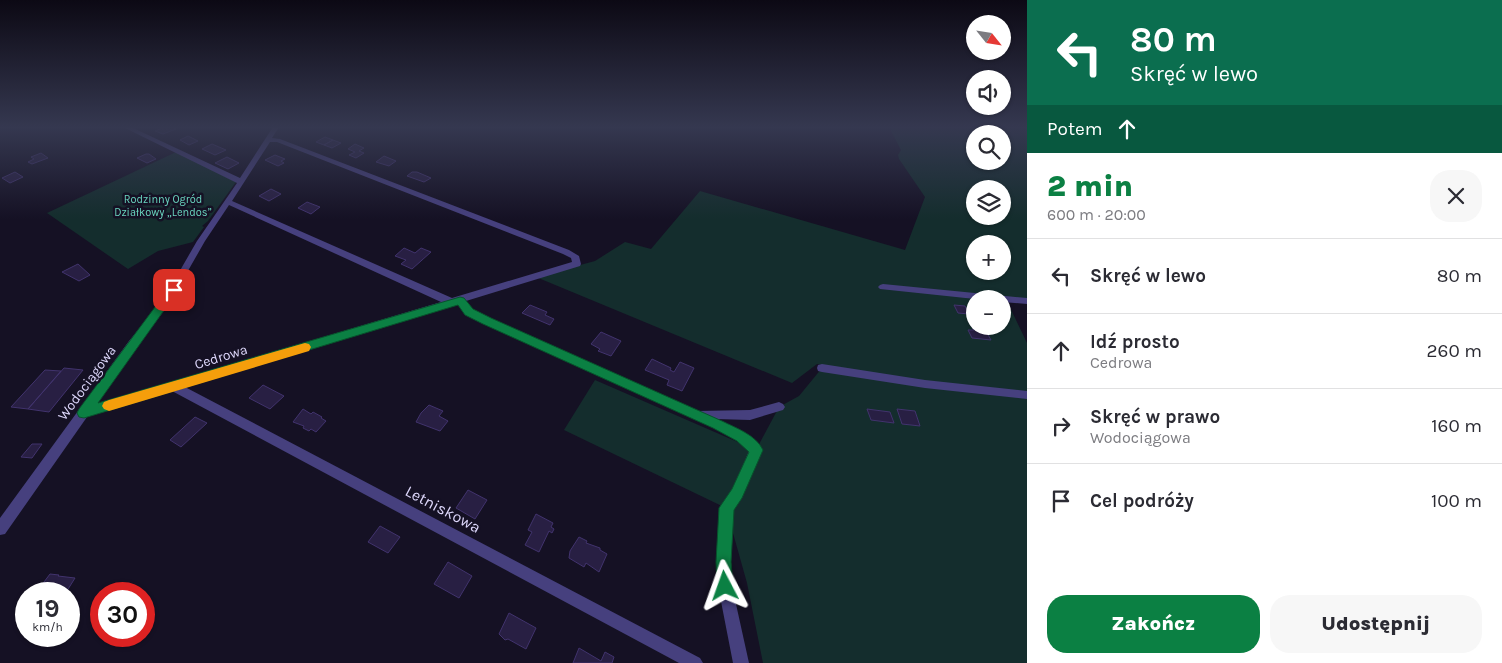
<!DOCTYPE html>
<html lang="pl">
<meta charset="utf-8">
<style>
:root{--surface:#fff;--page:#f7f7f7;--text:#2b2b33;--muted:#7c7c81;--line:#e1e1e2;--accent:#0b8043}
body{margin:0;font-family:Karla,sans-serif;background:var(--page);color:var(--text);height:100vh;display:flex;flex-direction:column;font-size:19px;white-space:nowrap}
*{box-sizing:border-box;margin:0}
p{font-size:16px;color:var(--muted)}
.icon{flex:none;width:28px;height:28px;fill:none;stroke:currentColor;stroke-width:2;stroke-linecap:round;stroke-linejoin:round}
.map{position:relative;flex:1;overflow:hidden}
.side{display:flex;flex-direction:column;background:var(--surface);width:475px}
.side>*{flex:none}
.hud{background:#0b6e4f;color:#fff;overflow:hidden}
.needle{width:32px;rotate:120deg}
.buttons{position:absolute;left:966px;top:15px;display:grid;gap:10px}
.buttons a{display:grid;place-items:center;width:45px;height:45px;border-radius:50%;background:var(--surface);box-shadow:0 1px 4px #0004;font-size:25px}
.speed{position:absolute;left:15px;top:582px;display:flex;gap:10px;font-size:25px;font-weight:700;text-align:center}
.speed>*{display:grid;place-content:center;width:65px;height:65px;border-radius:50%;background:var(--surface);box-shadow:0 1px 4px #0004;line-height:1}
.speed small{font-size:12px;font-weight:400}
.speed .limit{border:8px solid #d22;background:#fff;color:#111}
.pin{position:absolute;display:grid;place-items:center;width:42px;height:42px;color:#fff;margin:-21px;border-radius:10px;box-shadow:0 2px 8px #0006}
.me{position:absolute;width:55px;margin:-28px;rotate:356deg;stroke-linejoin:round;filter:drop-shadow(0 0 4px #0008)}
.turn{display:flex;align-items:center;gap:18px;height:105px;padding:0 20px;font-size:22px}
.turn .icon{width:65px;height:65px;stroke-width:2.5}
.turn b{display:block;font-size:35px;line-height:42px}
.then{display:flex;align-items:center;height:48px;padding:0 20px;background:#0003;gap:10px;font-size:19px}
.round{display:grid;place-items:center;flex:none;width:52px;height:52px;border-radius:20px;background:var(--page)}
.head{display:flex;align-items:center;justify-content:space-between;height:85px;padding:0 20px}
h1{font-size:30px;font-weight:800;line-height:38px;color:var(--accent)}
.action{display:flex;gap:10px;margin-top:auto;padding:10px 20px}
.action a{flex:1;height:58px;border-radius:20px;background:var(--accent);color:#fff;font-size:20px;font-weight:800;line-height:58px;text-align:center}
.action a+a{background:var(--page);color:var(--text)}
ul{padding:0;list-style:none}
li{display:flex;align-items:center;gap:15px;height:75px;padding:0 20px;border-top:1px solid var(--line)}
li div{flex:1}
li b{display:block;font-size:19px}
li em{font-style:normal}
main{display:flex;flex:1;min-height:0}
.map>svg:first-child{display:block}
</style>
<main>
<div class="map">
<svg width="1027" height="663" viewBox="0 0 1027 663">
<rect width="100%" height="100%" fill="#151124"/>
<path fill="#142d2d" fill-rule="evenodd" d="M889,127H1027V300L1006,299L1027,343V663H763L747,583L726,508L564,430L595,380L756,450L779,407L799,396L822,368L903,380L817,364L792,383L536,277L595,261L625,242L651,249L700,191L905,250L925,197L899,159L898,155L901,150ZM975,134H1002V161H975ZM975,189H1002V216H975ZM975,244H1002V271H975ZM975,299H1002V326H975Z
M174,153H178L236,182L208,221L202,226L204,227L193,242L158,251L128,269L47,213Z"/>
<path fill="#281f43" stroke="#41336d" d="M164,127H172L176,129L163,134L155,131Z
M188,136L198,141L189,145L180,140Z
M325,137L333,140L324,145L316,142Z
M333,140L341,143L332,148L324,145Z
M212,144L226,150L215,155L202,149Z
M355,144L364,148L359,151L364,153L356,158L349,155L355,152L348,149Z
M41,153L48,158L32,164L28,162L34,159L31,157Z
M146,154H149L156,159L147,163L137,158Z
M275,155L285,159L281,161L284,163L278,166L265,160Z
M384,156L396,161L389,166L376,162Z
M227,157L239,163L228,169L215,163Z
M15,172L23,177L10,183L2,178Z
M412,172H417L431,178L424,182L407,176Z
M271,189L281,194L269,201L259,196Z
M307,202L320,207L311,214L298,208Z
M404,248L415,253L421,248L431,252L412,269L401,264L406,260L395,256Z
M78,264L90,275L79,281L62,272Z
M530,305L547,312L545,315L554,319L550,325L522,313Z
M954,305L965,306L969,314L958,313Z
M969,322H975V326H983L991,340L972,338L968,330H974Z
M601,332L621,341L611,356L598,351L600,349L591,344Z
M652,359L671,368L670,370L674,372L680,362L694,368L682,391L667,385L669,380L645,370Z
M64,368L83,370L49,412L28,409Z
M45,370L61,371L28,409L11,407Z
M263,385L284,396L270,409L249,398Z
M429,405L443,411L439,416L448,421L440,431L416,422L421,413Z
M303,409L311,414L313,412L322,417L321,418L326,421L316,432L311,429L309,431L303,428L304,426L293,422Z
M867,409L890,412L894,423L871,420Z
M897,409L915,411L920,426L902,424Z
M195,417L207,423L181,447L170,440Z
M32,444H42L32,458L21,457Z
M468,490L487,500L475,519L456,508Z
M536,514L553,523L551,527L554,529L552,533L549,531L539,552L525,545L532,532L528,530Z
M380,526L400,537L388,553L368,542Z
M579,537L587,541L586,543L600,548V550L607,554L599,572L586,563L584,567L569,558L570,551Z
M448,562L472,576L459,598L434,584Z
M50,574L59,575L58,576L75,578L65,594H35Z
M509,613L536,628L526,649L508,639L505,640L499,634Z
M579,648L601,661L605,652L614,657L612,663H573Z"/>
<g fill="none" stroke-linecap="round" stroke-linejoin="round">
<path fill="#46407e" fill-rule="evenodd" d="M123,127H131L240,178L273,127H279L272,138L280,139L569,250L579,256L581,264L580,266L466,301L472,310L697,411L750,410L779,402L783,404L785,407L783,410L750,420L716,419C732,426 754,434 762,450L741,497L732,510L731,562L732,586L749,663H733L718,586L717,562L720,508L733,489L749,451L738,441L714,428L466,314L458,304L456,305L451,306L185,387L700,658L703,663H679L172,391L87,417L5,534L0,535V518L129,341L163,300L197,241L237,183ZM270,142H277L563,254L571,258L572,262L452,298L232,201ZM229,205L441,302L96,405L137,347L169,304L205,241Z
M883,284L1027,298V304L1002,302V299H975L880,289L878,287L880,285Z
M822,364L925,380L1027,391V399L925,388L822,372L818,371L817,368L818,365Z"/>
</g>
<linearGradient id="sky" x2="0" y2="1"><stop stop-color="#0c0914"/><stop offset="0.58" stop-color="#353850"/><stop offset="1" stop-color="#353850" stop-opacity="0"/></linearGradient>
<rect width="1027" height="219" fill="url(#sky)"/>
<path fill="#0b8043" stroke="#07532c" d="M174,286L179,290L177,292L98,403L460,297L464,298L473,309L491,318L722,421C736,428 756,435 763,450L742,498L734,510L731,562L733,586L731,592L725,595L720,592L717,586L716,562L719,508L732,489L749,452L737,441L713,428L483,324L465,315L458,305L84,418L79,417L77,413L79,409L170,287Z"/>
<path fill="#f59e0b" d="M305,343L309,344L311,347L309,351L109,411L104,409L102,406L104,402L109,400Z"/>
<g text-anchor="middle" dominant-baseline="central" stroke-width="5" stroke-linejoin="round" paint-order="stroke">
<g font-size="11" fill="#6ad5bf" stroke="#151124">
<text x="163" y="199">Rodzinny Ogród<tspan x="163" dy="13">Działkowy „Lendos”</tspan></text>
</g>
<g font-size="14" fill="#ddd7fb" stroke="#151124">
<text transform="translate(221 357) rotate(-17)">Cedrowa</text>
<text transform="translate(87 383) rotate(-54)">Wodociągowa</text>
</g>
<g font-size="16" fill="#ddd7fb" stroke="#151124">
<text transform="translate(443 509) rotate(28)">Letniskowa</text>
</g>
</g>
</svg>
<div class="buttons">
<a><svg class="needle" viewBox="-14 -14 28 28"><path d="M0-13l5 13h-10z" fill="#e53935"/><path d="M0 13l5-13h-10z" fill="#7c7c81"/></svg></a>
<a><svg class="icon" aria-label="sound" viewBox="0 0 24 24"><path d="M4 9h4l5-4v14l-5-4H4zM17 9q2 3 0 6"/></svg></a>
<a><svg class="icon" aria-label="search" viewBox="0 0 24 24"><circle cx="10" cy="10" r="6"/><path d="M15 15l6 6"/></svg></a>
<a><svg class="icon" aria-label="layers" viewBox="0 0 24 24"><path d="M12 4l9 5-9 5-9-5zM3 14l9 5 9-5"/></svg></a>
<a>+</a>
<a>−</a>
</div>
<div class="speed"><div>19<small>km/h</small></div><div class="limit">30</div></div>
<div class="pin" style="left:174px;top:290px;background:#d93025"><svg class="icon" aria-label="arrive" viewBox="0 0 24 24"><path d="M6 21V4h12l-3 4 3 4H6"/></svg></div>
<svg class="me" style="left:725px;top:586px" viewBox="-20 -20 40 40"><path d="M0-17L14 15 0 8-14 15z" fill="#0b8043" stroke="#fff" stroke-width="4"/></svg>
</div>
<section class="side">
<div class="hud">
<div class="turn"><svg class="icon" aria-label="left" viewBox="0 0 24 24"><path d="M17 20v-9H6M10 6l-5 5 5 5"/></svg><div><b>80 m</b>Skręć w lewo</div></div>
<div class="then">Potem<svg class="icon" aria-label="ahead" viewBox="0 0 24 24"><path d="M12 20V5M6 11l6-6 6 6"/></svg></div>
</div>
<div class="head"><div><h1>2 min</h1><p>600 m · 20:00</p></div><a class="round"><svg class="icon" aria-label="close" viewBox="0 0 24 24"><path d="M6 6l12 12M18 6L6 18"/></svg></a></div>
<ul>
<li><svg class="icon" aria-label="left" viewBox="0 0 24 24"><path d="M17 20v-9H6M10 6l-5 5 5 5"/></svg><div><b>Skręć w lewo</b></div><em>80 m</em></li>
<li><svg class="icon" aria-label="ahead" viewBox="0 0 24 24"><path d="M12 20V5M6 11l6-6 6 6"/></svg><div><b>Idź prosto</b><p>Cedrowa</p></div><em>260 m</em></li>
<li><svg class="icon" aria-label="right" viewBox="0 0 24 24"><path d="M7 20v-9h11M14 6l5 5-5 5"/></svg><div><b>Skręć w prawo</b><p>Wodociągowa</p></div><em>160 m</em></li>
<li><svg class="icon" aria-label="arrive" viewBox="0 0 24 24"><path d="M6 21V4h12l-3 4 3 4H6"/></svg><div><b>Cel podróży</b></div><em>100 m</em></li>
</ul>
<div class="action"><a>Zakończ</a><a>Udostępnij</a></div>
</section>
</main>
